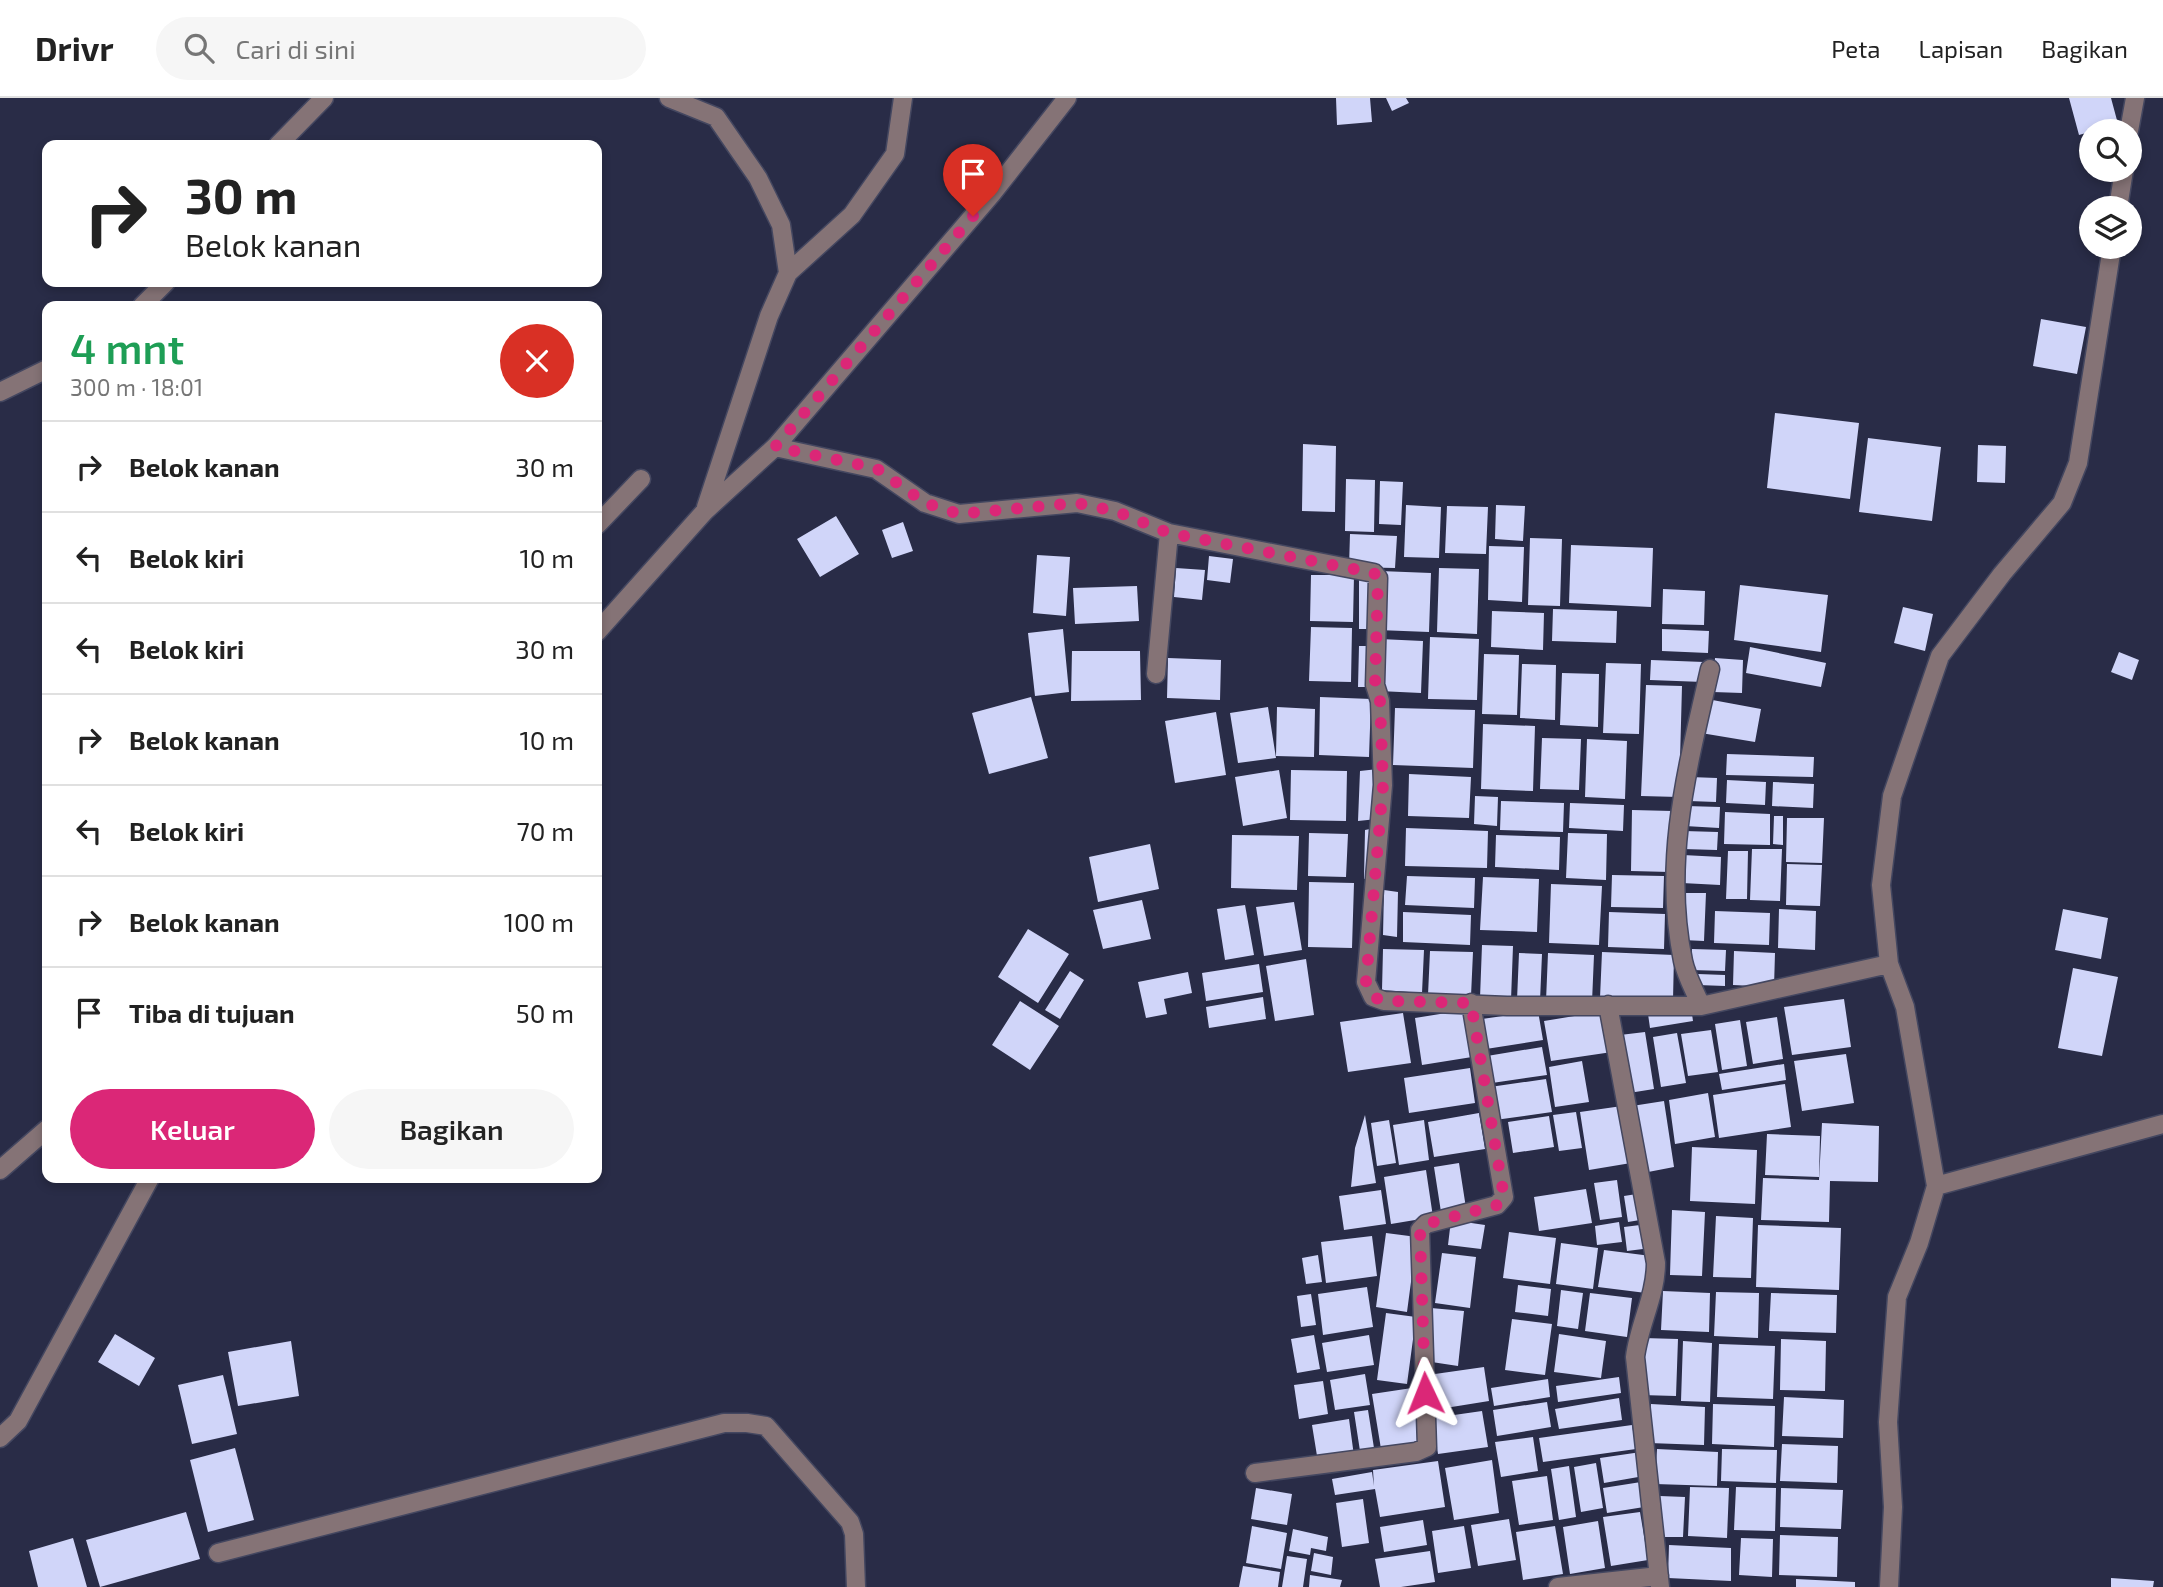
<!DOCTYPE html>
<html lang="id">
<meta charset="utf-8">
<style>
:root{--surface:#fff;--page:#f6f6f6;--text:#222;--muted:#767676;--line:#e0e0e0;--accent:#db2777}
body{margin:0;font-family:"Exo 2",sans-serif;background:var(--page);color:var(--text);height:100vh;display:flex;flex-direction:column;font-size:26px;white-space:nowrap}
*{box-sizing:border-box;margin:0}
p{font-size:23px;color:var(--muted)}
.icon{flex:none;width:38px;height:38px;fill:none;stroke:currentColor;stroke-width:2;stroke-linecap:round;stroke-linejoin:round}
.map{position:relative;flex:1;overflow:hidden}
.side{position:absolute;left:42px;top:203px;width:560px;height:882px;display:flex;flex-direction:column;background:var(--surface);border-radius:14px;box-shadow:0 4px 10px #0003}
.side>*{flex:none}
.guide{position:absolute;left:42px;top:42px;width:560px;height:147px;border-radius:14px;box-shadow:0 4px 10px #0003;background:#fff;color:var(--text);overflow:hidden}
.tools{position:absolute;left:2079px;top:21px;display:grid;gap:14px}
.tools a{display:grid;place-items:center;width:63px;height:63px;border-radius:50%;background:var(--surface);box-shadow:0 4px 10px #0003;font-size:35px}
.pin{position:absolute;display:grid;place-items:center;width:60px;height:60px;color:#fff;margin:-72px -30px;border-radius:50% 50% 50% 0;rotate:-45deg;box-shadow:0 0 7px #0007}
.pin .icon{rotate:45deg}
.me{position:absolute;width:77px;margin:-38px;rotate:358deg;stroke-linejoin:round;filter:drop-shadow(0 0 5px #0008)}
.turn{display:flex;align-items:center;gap:24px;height:147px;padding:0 28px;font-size:32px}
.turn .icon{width:91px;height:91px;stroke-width:2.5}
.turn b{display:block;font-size:49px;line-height:60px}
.round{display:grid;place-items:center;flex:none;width:74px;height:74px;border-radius:37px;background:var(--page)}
.overview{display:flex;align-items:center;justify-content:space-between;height:119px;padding:0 28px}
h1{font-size:42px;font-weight:600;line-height:52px;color:#1e9e55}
.action{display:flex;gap:14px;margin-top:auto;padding:14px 28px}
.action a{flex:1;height:80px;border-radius:42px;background:var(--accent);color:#fff;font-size:28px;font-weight:600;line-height:80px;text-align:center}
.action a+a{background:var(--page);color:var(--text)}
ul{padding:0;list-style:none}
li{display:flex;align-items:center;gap:21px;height:91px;padding:0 28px;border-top:2px solid var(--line)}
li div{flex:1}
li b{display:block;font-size:26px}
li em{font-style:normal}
header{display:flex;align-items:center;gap:42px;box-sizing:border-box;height:98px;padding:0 35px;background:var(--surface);border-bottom:2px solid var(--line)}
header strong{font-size:33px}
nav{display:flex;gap:38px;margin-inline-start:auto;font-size:24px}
.search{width:490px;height:63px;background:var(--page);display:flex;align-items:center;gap:18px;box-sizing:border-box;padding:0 24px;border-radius:38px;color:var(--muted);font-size:26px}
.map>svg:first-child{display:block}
</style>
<header>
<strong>Drivr</strong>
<div class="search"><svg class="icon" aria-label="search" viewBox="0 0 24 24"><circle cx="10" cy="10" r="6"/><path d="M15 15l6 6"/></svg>Cari di sini</div>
<nav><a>Peta</a><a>Lapisan</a><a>Bagikan</a></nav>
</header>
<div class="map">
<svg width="2163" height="1489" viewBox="0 0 2163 1489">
<rect width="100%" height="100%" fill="#292c47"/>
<path fill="#d0d5f9" d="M1336,0H1370L1372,24L1337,27Z
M1386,0H1406L1409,5L1392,13Z
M2069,0H2111L2118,26L2079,37Z
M2041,221L2086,229L2077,276L2033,268Z
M1775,315L1859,325L1850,401L1767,390Z
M1868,340L1941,349L1932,423L1859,414Z
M1303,346L1336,348L1335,414L1302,413Z
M1978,347L2006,348L2005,385L1977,384Z
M1346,381L1375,382L1374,434L1345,433Z
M1380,383L1403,384L1401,427L1379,426Z
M1406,407L1441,409L1439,460L1404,459Z
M1496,407L1525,408L1523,443L1495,441Z
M1447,408L1488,409L1486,456L1445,455Z
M836,418L859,456L820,479L797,441Z
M903,424L913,453L892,460L882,432Z
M1350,436L1397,438L1395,470L1349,469Z
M1530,440L1562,441L1560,508L1528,507Z
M1571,447L1653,450L1651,509L1569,505Z
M1489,448L1524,449L1522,504L1488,502Z
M1037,457L1070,459L1066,518L1033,515Z
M1209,458L1233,461L1230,485L1207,482Z
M1176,470L1205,472L1202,502L1174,499Z
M1439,470L1479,471L1477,536L1437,534Z
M1380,473L1431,475L1429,534L1378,532Z
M1311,477H1354L1353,524L1310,523Z
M1359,481H1375L1373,531H1359Z
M1740,487L1828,497L1821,554L1734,542Z
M1137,488L1139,523L1075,526L1073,490Z
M1663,491L1705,493L1704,527L1662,526Z
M1903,509L1933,516L1925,553L1894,545Z
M1553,511L1617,513L1616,545L1552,543Z
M1492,513L1544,515L1543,552L1491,549Z
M1311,529L1352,530L1351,584L1309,583Z
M1063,531L1069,594L1035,598L1028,535Z
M1662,531L1709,533L1708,555L1662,553Z
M1430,539L1479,541L1477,602L1428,601Z
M1380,541L1423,543L1421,595L1379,593Z
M1359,548H1372L1371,589H1358Z
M1750,549L1826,565L1821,589L1746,575Z
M1072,553H1140L1141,602L1071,603Z
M2119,554L2139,562L2132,582L2111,574Z
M1484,556L1519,557L1517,617L1482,616Z
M1168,560L1221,562L1220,602L1167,600Z
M1715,560L1743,562L1742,595L1713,594Z
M1651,562L1704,564L1703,584L1650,582Z
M1606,565L1641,566L1639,636L1603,635Z
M1522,566L1556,567L1555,622L1520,620Z
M1562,575L1599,576L1598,629L1560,627Z
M1646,587L1682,588L1679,699L1641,698Z
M1031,599L1048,660L989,676L972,615Z
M1320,599L1371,601L1369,659L1319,657Z
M1707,601L1761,611L1755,644L1701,635Z
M1268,609L1276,660L1238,665L1230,615Z
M1277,609L1315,611L1314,659L1276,658Z
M1395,610L1475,612L1473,670L1393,667Z
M1216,614L1226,677L1175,685L1165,623Z
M1483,626L1535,628L1533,693L1481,691Z
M1542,640L1581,641L1579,692L1540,691Z
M1587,641L1627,643L1625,701L1585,699Z
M1727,656L1814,659L1813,679L1726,677Z
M1378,671L1377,721L1358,723L1360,673Z
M1279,672L1287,720L1243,728L1235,679Z
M1291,672L1347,673L1346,723L1290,722Z
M1409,676L1471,679L1469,720L1408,718Z
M1690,679L1717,680L1716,704L1689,703Z
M1727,682L1766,684L1765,707L1726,705Z
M1773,684L1814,686L1813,710L1772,708Z
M1475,698L1498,699L1497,728L1474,726Z
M1501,703L1564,705L1563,734L1500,732Z
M1570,705L1624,707L1623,733L1569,730Z
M1686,708L1720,709L1719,730L1685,728Z
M1632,712L1672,713L1670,774L1631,773Z
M1725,714L1770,716V747L1724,746Z
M1774,718H1783V747L1773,746Z
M1787,720H1824L1822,765L1786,764Z
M1375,730L1374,778L1364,781L1365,732Z
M1406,730L1488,733L1487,770L1405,768Z
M1684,733L1718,734L1717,752L1683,751Z
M1309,735L1348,736L1346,779L1308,778Z
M1568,735L1607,736L1606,782L1566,780Z
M1232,737L1299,738L1297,792L1231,790Z
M1496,737L1560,739L1559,772L1495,769Z
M1150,746L1159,791L1098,804L1089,759Z
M1752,751H1782L1780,803L1750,802Z
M1728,753H1748L1747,801H1726Z
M1683,757L1721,759L1720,787L1682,785Z
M1787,766L1822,767L1820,808L1786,807Z
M1612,777L1664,778L1663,810L1611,809Z
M1407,778L1475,780L1474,810L1405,807Z
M1483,779L1539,781L1537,834L1480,832Z
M1309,784L1354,785L1352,850L1308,849Z
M1551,786L1602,788L1599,847L1549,845Z
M1384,792L1398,794L1397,839L1383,837Z
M1685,795H1706L1704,843L1683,842Z
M1142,802L1151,841L1103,851L1093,812Z
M1294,804L1302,852L1264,858L1256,809Z
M1245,807L1254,857L1225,862L1217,811Z
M1779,811L1816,813L1815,852L1778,850Z
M2063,811L2108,820L2101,861L2055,852Z
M1715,813L1770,815L1769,847L1714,845Z
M1403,814L1471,817L1470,847L1403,844Z
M1609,814L1665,816L1664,851L1608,849Z
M1028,831L1069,856L1038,905L998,879Z
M1482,847L1513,848L1511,902L1480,900Z
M1383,851L1424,852L1422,895L1382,892Z
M1692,851L1726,852L1725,873L1691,872Z
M1430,853L1473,854L1471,898L1428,897Z
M1734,853L1775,855L1774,889L1733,887Z
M1602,854L1674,857L1673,902L1600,900Z
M1519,855L1542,856L1540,903L1517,902Z
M1548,855L1594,857L1592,904L1546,903Z
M1306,861L1314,917L1275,923L1266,868Z
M1259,866L1263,894L1206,903L1202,875Z
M2073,870L2118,879L2102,958L2058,950Z
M1070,873L1084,882L1060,921L1045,912Z
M1188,874L1192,895L1164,901L1167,916L1146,920L1138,884Z
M1698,876L1725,877V888L1698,887Z
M1263,899L1266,921L1209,930L1206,909Z
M1844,901L1851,949L1792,957L1784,909Z
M1020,903L1059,928L1030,972L992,947Z
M1691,909L1693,923L1650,930L1648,916Z
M1465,912L1472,959L1422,967L1415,920Z
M1538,913L1543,942L1486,951L1482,921Z
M1605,913L1612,954L1551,963L1544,923Z
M1403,915L1411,965L1348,974L1340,924Z
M1777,919L1783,961L1753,966L1746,924Z
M1740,922L1747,968L1722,972L1715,926Z
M1711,932L1718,974L1688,978L1681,936Z
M1645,934L1654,991L1629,995L1620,937Z
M1677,935L1686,985L1661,989L1653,939Z
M1542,949L1547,977L1492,985L1487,958Z
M1846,956L1854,1005L1802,1013L1794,963Z
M1582,963L1589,1004L1555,1009L1549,969Z
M1784,966L1786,982L1722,992L1719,976Z
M1470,970L1475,1005L1409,1015L1404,980Z
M1546,981L1552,1014L1495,1022L1490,989Z
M1785,986L1791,1029L1719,1040L1713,997Z
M1708,995L1715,1039L1675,1046L1669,1002Z
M1664,1003L1674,1069L1643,1075L1632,1008Z
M1622,1008L1631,1065L1589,1072L1580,1014Z
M1576,1014L1582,1050L1559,1053L1553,1017Z
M1479,1015L1485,1051L1434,1059L1428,1024Z
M1365,1017L1376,1085L1351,1089L1355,1050Z
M1549,1018L1554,1049L1513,1055L1508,1024Z
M1389,1022L1396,1065L1377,1068L1371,1025Z
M1424,1022L1429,1062L1399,1067L1393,1027Z
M1822,1025L1879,1028L1878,1084L1830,1083L1829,1124L1761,1122L1763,1080L1819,1082Z
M1767,1036L1820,1038L1819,1079L1765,1077Z
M1692,1049L1757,1052L1755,1106L1690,1103Z
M1459,1065L1466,1110L1441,1114L1434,1069Z
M1426,1072L1433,1119L1391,1126L1384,1079Z
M1617,1082L1622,1119L1600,1122L1594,1085Z
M1586,1091L1592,1125L1539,1133L1534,1099Z
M1381,1092L1386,1126L1344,1132L1339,1098Z
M1643,1095L1646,1121L1628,1124L1624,1098Z
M1672,1112L1705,1114L1702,1178L1670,1177Z
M1716,1118L1753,1120L1751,1180L1713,1179Z
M1451,1122L1485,1127L1481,1151L1448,1147Z
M1619,1124L1622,1144L1597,1147L1595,1128Z
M1648,1126L1651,1150L1627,1153L1624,1129Z
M1758,1127L1841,1130L1839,1192L1756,1189Z
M1509,1134L1556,1140L1550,1186L1503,1180Z
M1386,1135L1417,1139L1407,1214L1376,1209Z
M1372,1138L1377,1178L1326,1185L1321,1144Z
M1561,1145L1598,1150L1593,1191L1556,1186Z
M1604,1152L1651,1158L1646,1195L1598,1189Z
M1442,1155L1476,1159L1470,1210L1435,1205Z
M1318,1157L1322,1184L1306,1186L1302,1160Z
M1518,1187L1551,1191L1548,1218L1515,1214Z
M1367,1189L1373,1229L1323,1237L1318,1196Z
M1561,1192L1583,1195L1578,1231L1557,1228Z
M1663,1193L1710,1195L1709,1234L1661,1232Z
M1716,1194L1759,1195L1758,1240L1714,1238Z
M1590,1195L1632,1200L1627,1239L1585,1233Z
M1771,1195L1837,1197L1836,1235L1769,1233Z
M1311,1196L1316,1227L1301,1229L1297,1198Z
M1431,1210L1464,1213L1458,1268L1425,1263Z
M1386,1215L1416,1219L1407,1286L1377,1282Z
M1512,1221L1552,1226L1545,1277L1505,1272Z
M115,1236L155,1260L139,1288L98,1264Z
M1559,1236L1606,1243L1601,1280L1554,1274Z
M1314,1237L1320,1271L1297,1275L1291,1241Z
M1369,1237L1374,1267L1327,1274L1322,1245Z
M1643,1240L1678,1241L1676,1298L1641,1297Z
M1781,1241L1826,1243L1825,1293L1780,1292Z
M291,1243L299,1298L238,1308L228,1254Z
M1683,1243L1712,1245L1710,1304L1681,1303Z
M1719,1246L1775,1248L1773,1301L1717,1299Z
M1484,1269L1489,1303L1433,1312L1428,1277Z
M1365,1276L1370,1307L1335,1312L1330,1282Z
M223,1277L237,1336L192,1346L178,1287Z
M1619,1279L1621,1295L1558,1304L1556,1288Z
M1548,1281L1550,1299L1494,1308L1491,1290Z
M1323,1283L1328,1316L1299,1321L1294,1287Z
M1412,1290L1421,1345L1381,1351L1372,1296Z
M1784,1299L1844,1302L1843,1340L1782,1338Z
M1619,1300L1622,1322L1559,1331L1555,1311Z
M1547,1304L1551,1329L1497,1338L1493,1312Z
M1651,1306L1705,1309L1704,1347L1649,1345Z
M1713,1306L1775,1308L1774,1349L1712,1346Z
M1368,1312L1374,1350L1360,1353L1354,1314Z
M1482,1313L1488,1349L1438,1356L1433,1320Z
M1349,1321L1354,1358L1318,1364L1312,1327Z
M1632,1327L1636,1351L1543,1364L1539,1340Z
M1533,1339L1538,1373L1501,1379L1495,1344Z
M1782,1346L1838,1348L1837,1385L1780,1383Z
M235,1350L254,1422L208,1434L190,1362Z
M1657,1351L1718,1354L1717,1388L1655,1386Z
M1722,1351L1777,1352L1776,1385L1721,1383Z
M1641,1354L1644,1378L1604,1385L1600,1360Z
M1492,1362L1499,1415L1454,1422L1445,1370Z
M1438,1363L1445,1409L1380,1419L1375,1391L1335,1397L1332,1381L1372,1374L1374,1388L1373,1372Z
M1596,1365L1603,1410L1581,1414L1574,1369Z
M1569,1368L1576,1419L1559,1422L1551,1371Z
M1547,1378L1553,1422L1519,1427L1512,1383Z
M1641,1384L1644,1409L1607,1415L1603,1390Z
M1690,1389L1729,1390L1727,1440L1688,1438Z
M1736,1389L1776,1390L1775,1433L1734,1432Z
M1256,1390L1292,1396L1287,1427L1251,1421Z
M1781,1390L1843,1392L1841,1431L1780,1429Z
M1660,1398L1685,1399L1683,1439H1659Z
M1363,1401L1369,1445L1342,1449L1336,1405Z
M186,1414L200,1461L100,1489L86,1442Z
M1640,1414L1648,1462L1611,1468L1603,1419Z
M1509,1421L1516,1462L1478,1468L1471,1427Z
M1423,1422L1427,1447L1384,1454L1380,1429Z
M1598,1423L1605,1470L1570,1476L1563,1429Z
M1252,1428L1287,1435L1281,1471L1246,1465Z
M1464,1428L1471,1470L1438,1475L1432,1433Z
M1555,1428L1563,1476L1523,1482L1516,1434Z
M1293,1431L1328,1439L1326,1453L1311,1450L1310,1457L1289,1453Z
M1780,1437L1838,1439L1837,1479L1779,1477Z
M73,1440L87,1489H38L29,1453Z
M1741,1440L1773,1441L1772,1479L1739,1477Z
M1669,1447L1731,1450V1483L1668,1480Z
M1430,1453L1435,1484L1401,1489H1380L1375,1461Z
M1314,1455L1333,1459L1331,1477L1311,1473Z
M1287,1458L1307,1461L1303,1489H1282Z
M1243,1468L1280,1474L1278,1489H1239Z
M1310,1477L1342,1482L1340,1489H1309Z
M2111,1480L2154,1483L2153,1489H2111Z
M1796,1481L1855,1484V1489H1796Z"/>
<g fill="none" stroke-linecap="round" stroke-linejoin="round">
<g stroke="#444760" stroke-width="21">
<path id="minor" d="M669,0L716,19L758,80L781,127L788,175
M2129,33L2135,0
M278,47L324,0
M2118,110L2124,72
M142,208L166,184
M0,294L47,271
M775,349L876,371L925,405L959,416L1077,405L1115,413L1169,435L1374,475L1378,480L1375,587L1380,603L1383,687L1366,884L1373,899L1384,903L1507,908H1701L1889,866
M706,409L769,218L788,175L852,117L895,56L903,0
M597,427L641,381
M597,534L705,413L775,349L991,97L1067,0
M1156,576L1169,435
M1608,907L1656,1165C1656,1198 1639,1226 1635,1259L1660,1489
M1701,908C1695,893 1686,878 1683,863C1662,762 1688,668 1710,571
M0,1072L47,1031
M1936,1088L2163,1026
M0,1340L18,1323L150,1080
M1255,1375L1416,1354L1427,1349L1420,1132L1426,1126L1497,1107L1504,1099L1471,905
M218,1455L724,1325H747L766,1328L850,1424L854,1436L856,1489
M1558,1489L1659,1478
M1889,1489L1893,1409L1888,1324L1897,1199L1919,1145L1936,1088L1905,909L1889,866L1881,787L1892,698L1940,558L2002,476L2062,405L2078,365L2112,149"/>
</g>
<use href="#minor" stroke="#857376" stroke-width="18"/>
</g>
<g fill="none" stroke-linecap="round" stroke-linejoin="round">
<path stroke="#db2777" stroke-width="12" stroke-dasharray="0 21.6" d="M973,118L775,349L876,370L925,405L959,416L1077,405L1115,413L1169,435L1374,475L1378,480L1375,587L1380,603L1383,687L1366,884L1373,899L1384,903L1471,905L1504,1099L1497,1107L1426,1126L1420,1132L1425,1295"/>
</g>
</svg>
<div class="tools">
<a><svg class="icon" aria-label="search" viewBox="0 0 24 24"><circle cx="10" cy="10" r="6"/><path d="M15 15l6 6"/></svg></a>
<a><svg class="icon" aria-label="layers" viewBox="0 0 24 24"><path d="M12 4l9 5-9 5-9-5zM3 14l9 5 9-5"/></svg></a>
</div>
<div class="pin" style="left:973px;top:118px;background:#d93025"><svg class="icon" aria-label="arrive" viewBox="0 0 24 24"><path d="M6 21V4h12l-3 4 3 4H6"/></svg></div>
<svg class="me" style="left:1425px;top:1295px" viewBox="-20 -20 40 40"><path d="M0-17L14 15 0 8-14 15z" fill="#db2777" stroke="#fff" stroke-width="4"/></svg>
<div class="guide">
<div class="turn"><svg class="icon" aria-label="right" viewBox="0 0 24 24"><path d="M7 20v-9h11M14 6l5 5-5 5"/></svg><div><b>30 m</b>Belok kanan</div></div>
</div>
<section class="side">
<div class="overview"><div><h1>4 mnt</h1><p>300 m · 18:01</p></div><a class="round" style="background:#d93025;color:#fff"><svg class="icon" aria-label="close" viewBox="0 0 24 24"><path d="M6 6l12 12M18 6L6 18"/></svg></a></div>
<ul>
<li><svg class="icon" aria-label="right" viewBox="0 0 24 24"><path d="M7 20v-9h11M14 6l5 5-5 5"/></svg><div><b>Belok kanan</b></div><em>30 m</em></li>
<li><svg class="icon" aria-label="left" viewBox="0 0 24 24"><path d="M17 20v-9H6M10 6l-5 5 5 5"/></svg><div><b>Belok kiri</b></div><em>10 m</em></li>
<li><svg class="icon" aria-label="left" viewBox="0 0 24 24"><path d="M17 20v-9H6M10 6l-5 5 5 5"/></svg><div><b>Belok kiri</b></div><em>30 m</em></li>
<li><svg class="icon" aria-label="right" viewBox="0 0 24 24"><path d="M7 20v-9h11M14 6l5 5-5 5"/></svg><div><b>Belok kanan</b></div><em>10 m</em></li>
<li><svg class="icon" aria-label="left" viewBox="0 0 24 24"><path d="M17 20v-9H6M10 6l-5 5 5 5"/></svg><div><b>Belok kiri</b></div><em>70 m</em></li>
<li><svg class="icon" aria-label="right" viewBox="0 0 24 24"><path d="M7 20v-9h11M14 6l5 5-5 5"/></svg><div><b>Belok kanan</b></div><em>100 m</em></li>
<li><svg class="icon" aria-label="arrive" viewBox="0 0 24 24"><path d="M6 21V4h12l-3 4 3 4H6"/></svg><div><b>Tiba di tujuan</b></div><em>50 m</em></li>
</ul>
<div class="action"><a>Keluar</a><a>Bagikan</a></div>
</section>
</div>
